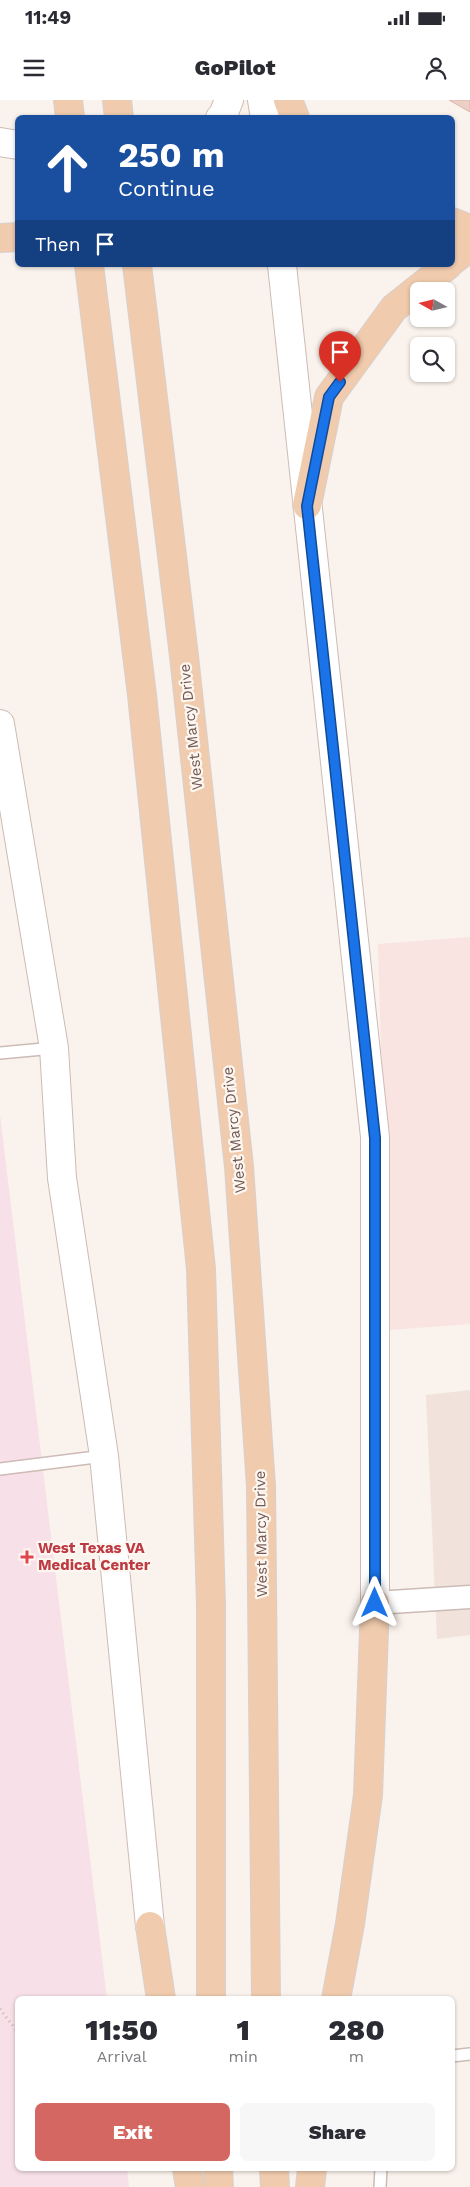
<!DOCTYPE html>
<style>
:root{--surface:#fff;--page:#f7f7f7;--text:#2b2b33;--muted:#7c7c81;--accent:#d46761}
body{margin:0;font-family:"Work Sans",sans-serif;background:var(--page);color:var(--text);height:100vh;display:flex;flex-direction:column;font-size:19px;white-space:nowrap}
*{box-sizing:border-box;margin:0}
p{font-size:16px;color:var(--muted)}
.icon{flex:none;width:28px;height:28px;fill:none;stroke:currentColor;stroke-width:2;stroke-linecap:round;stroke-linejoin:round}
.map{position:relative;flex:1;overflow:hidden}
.panel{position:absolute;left:15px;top:1896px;width:440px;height:175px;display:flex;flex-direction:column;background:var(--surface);border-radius:8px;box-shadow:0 1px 4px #0004}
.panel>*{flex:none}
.guide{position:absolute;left:15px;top:15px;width:440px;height:152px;border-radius:8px;box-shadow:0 1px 4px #0004;background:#1a4fa0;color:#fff;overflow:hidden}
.needle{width:32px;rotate:278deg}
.fabs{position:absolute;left:410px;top:182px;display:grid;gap:10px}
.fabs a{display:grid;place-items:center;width:45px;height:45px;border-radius:8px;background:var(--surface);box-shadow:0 1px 4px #0004;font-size:25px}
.pin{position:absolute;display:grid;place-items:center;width:42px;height:42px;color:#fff;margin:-51px -21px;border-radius:50% 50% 50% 0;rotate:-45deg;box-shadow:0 0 5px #0007}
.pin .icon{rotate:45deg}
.me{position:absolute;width:55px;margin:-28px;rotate:0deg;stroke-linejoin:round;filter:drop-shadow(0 0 4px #0008)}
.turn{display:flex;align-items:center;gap:18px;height:105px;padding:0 20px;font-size:22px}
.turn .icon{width:65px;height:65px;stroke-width:2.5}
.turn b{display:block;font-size:35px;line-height:42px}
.then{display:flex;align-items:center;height:48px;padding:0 20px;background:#0003;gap:10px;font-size:19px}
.eta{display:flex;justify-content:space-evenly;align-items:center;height:85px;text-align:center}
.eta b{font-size:30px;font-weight:800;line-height:35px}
.cta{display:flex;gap:10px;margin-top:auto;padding:10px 20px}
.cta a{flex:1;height:58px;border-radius:8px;background:var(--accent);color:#fff;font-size:20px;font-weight:800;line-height:58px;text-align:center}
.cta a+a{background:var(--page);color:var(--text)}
.status{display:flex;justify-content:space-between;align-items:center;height:35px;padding:0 25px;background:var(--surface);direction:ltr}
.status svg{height:14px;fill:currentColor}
header{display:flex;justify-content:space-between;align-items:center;height:65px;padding:0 20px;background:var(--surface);font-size:22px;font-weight:800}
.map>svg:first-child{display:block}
</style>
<div class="status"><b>11:49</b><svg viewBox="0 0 49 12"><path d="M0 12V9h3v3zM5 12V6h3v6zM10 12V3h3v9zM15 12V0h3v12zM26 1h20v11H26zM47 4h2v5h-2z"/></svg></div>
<header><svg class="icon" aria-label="menu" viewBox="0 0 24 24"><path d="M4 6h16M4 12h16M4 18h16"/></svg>GoPilot<svg class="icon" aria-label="person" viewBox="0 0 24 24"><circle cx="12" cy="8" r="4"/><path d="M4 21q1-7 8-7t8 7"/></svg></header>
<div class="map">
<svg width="470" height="2087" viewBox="0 0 470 2087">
<rect width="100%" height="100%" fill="#faf2ec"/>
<path fill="#f1e3db" d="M470,1290V1535L437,1539L426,1295Z"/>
<path fill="#f9e4e1" d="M470,837V1224L389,1230L378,844Z"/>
<path fill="#f7e0e7" d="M0,1015L107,1899H18V2069H127L129,2087H0Z"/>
<path fill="#eccfc7" stroke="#ddb4a9" d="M449,0H470V12Z"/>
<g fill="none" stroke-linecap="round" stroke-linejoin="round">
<g stroke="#cdbbb5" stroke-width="14">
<path id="service" d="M0,953L54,948
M0,1369L104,1356
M452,1956L470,1954
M380,2087L381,2069"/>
</g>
<g stroke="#cdbbb5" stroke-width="25">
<path id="minor" d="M375,1503L470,1497"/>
</g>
<g stroke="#cdbbb5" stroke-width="30">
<path id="tertiary" d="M262,0L265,18
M220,18L223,15L229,0
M0,42L18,45
M282,165L375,1037V1503
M0,624L54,948L62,1078L104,1356L150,1826"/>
</g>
<g stroke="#d8d0ce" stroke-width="30">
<path id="primary" d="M68,0L70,18
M117,0L119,18
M288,0L295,18
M452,122L470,129
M0,138L18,137
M452,161L470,147
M89,165L142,595L201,1169L211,1505V1899
M137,165L184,556L239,1067L261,1386L266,1899
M307,405L329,297L394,208L448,165
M150,1826L161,1899
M336,1899L350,1824L368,1695L375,1503
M187,2069L190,2087
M218,2069L219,2087
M274,2069L275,2087
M310,2087L312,2069"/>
</g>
<path stroke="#d1b2a9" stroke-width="3" stroke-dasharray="1 4" stroke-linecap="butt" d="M0,1909L16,1930"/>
<use href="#service" stroke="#fff" stroke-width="11"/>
<use href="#minor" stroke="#fff" stroke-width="22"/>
<use href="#tertiary" stroke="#fff" stroke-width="28"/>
<use href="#primary" stroke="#f0cbad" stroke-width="28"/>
</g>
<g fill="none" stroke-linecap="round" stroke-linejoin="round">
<g stroke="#114b97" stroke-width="12">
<path id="route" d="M340,282L329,297L307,406L375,1038V1503"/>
</g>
<use href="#route" stroke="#1a73e8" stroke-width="9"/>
</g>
<path fill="#e0444e" stroke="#fdf7f2" stroke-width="2" d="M24.5 1449.5h5v5h5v5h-5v5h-5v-5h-5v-5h5z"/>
<g text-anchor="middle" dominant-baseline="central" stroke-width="4.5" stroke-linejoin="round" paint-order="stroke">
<g font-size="15" fill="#725751" stroke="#fdf7f2">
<text transform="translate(191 627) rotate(-96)">West Marcy Drive</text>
<text transform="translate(234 1030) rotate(-96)">West Marcy Drive</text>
<text transform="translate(261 1434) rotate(-91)">West Marcy Drive</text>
</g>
<g font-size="15" font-weight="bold" fill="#be3a42" stroke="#fdf7f2" text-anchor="start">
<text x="38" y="1448">West Texas VA<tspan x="38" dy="17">Medical Center</tspan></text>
</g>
</g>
</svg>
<div class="fabs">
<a><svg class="needle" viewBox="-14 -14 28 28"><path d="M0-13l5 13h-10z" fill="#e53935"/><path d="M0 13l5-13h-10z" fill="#7c7c81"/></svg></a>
<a><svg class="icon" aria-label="search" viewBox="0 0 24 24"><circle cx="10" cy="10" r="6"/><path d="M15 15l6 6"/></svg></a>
</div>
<div class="pin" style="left:340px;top:282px;background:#d93025"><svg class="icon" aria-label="arrive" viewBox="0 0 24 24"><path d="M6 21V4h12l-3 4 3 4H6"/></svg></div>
<svg class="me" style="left:375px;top:1503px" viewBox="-20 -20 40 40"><path d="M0-17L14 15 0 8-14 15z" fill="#1a73e8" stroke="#fff" stroke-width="4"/></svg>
<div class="guide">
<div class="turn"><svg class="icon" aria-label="ahead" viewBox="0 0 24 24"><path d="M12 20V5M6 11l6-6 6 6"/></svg><div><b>250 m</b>Continue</div></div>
<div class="then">Then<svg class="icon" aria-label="arrive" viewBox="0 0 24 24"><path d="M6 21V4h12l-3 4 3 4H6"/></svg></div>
</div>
<section class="panel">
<div class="eta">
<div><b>11:50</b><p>Arrival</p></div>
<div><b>1</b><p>min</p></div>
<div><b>280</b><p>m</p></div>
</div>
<div class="cta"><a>Exit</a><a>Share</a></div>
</section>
</div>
